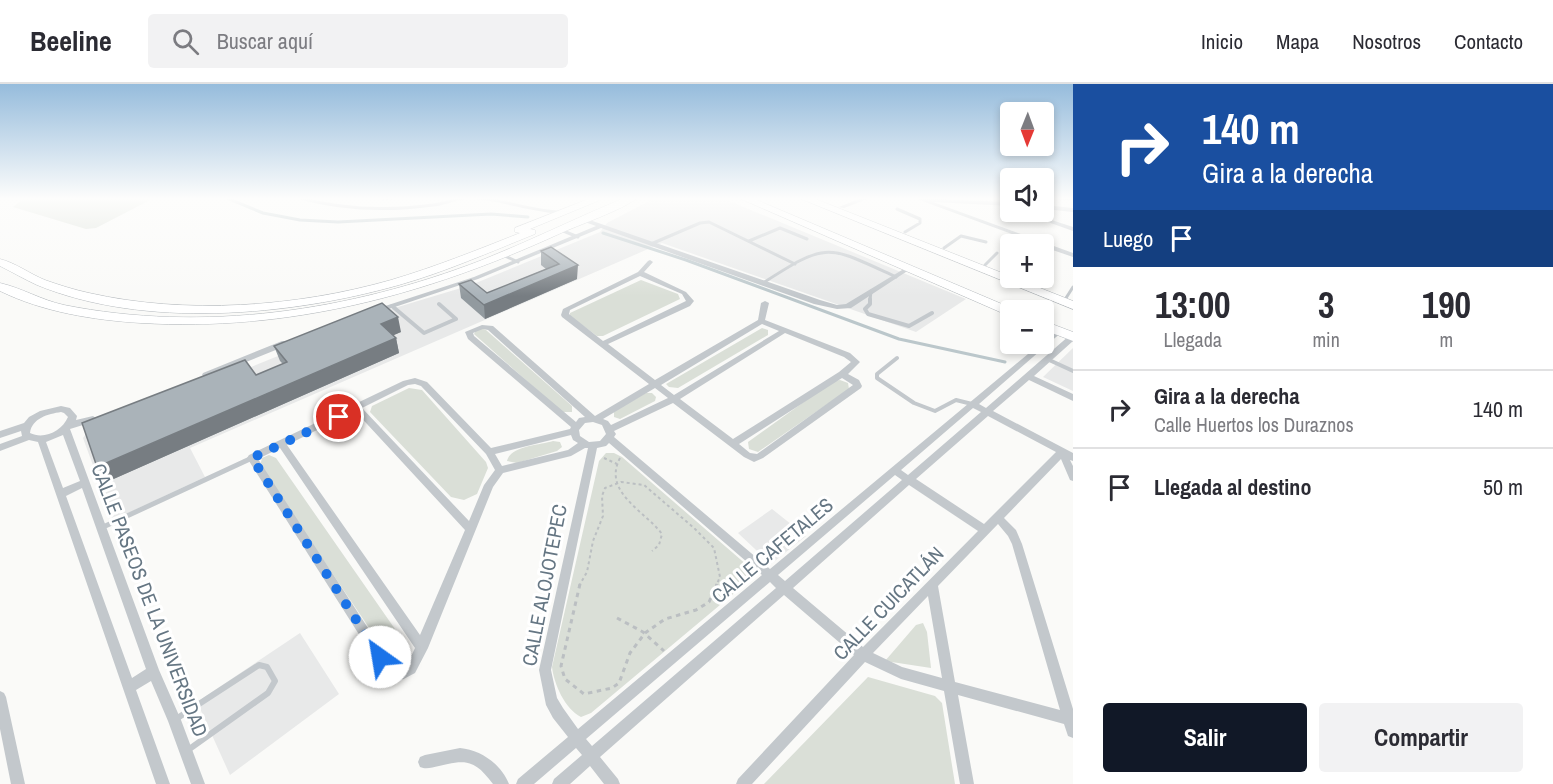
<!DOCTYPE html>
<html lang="es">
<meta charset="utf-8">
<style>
:root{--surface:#fff;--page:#f2f2f3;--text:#2b2b33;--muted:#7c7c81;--line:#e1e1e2;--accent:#111827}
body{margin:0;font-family:"Archivo Narrow",sans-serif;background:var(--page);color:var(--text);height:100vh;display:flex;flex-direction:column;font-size:22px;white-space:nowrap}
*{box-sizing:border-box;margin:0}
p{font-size:20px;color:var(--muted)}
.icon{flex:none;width:33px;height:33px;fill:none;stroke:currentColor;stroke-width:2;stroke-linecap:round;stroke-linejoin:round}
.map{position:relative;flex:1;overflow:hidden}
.side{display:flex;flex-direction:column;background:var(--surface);width:480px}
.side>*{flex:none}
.banner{background:#1a4fa0;color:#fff;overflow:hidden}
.needle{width:39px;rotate:181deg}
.tools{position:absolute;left:1000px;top:18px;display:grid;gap:12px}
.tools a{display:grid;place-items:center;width:54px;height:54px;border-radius:6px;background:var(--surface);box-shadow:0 3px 9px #0003;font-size:30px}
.pin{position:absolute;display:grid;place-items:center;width:51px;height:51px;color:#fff;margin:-26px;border:3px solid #fff;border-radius:50%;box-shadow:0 2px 6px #0007}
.me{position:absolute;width:66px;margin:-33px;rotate:328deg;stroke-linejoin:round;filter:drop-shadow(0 0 4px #0008)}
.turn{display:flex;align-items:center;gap:21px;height:126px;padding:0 30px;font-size:27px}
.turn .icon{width:78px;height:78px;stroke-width:2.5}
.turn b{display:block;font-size:42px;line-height:51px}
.then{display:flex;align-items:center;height:57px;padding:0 30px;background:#0003;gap:12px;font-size:22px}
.eta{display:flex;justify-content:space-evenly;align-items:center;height:102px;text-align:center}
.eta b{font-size:36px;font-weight:700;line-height:42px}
.cta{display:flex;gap:12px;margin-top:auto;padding:12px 30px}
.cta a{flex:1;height:69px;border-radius:6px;background:var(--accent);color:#fff;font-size:24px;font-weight:700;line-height:69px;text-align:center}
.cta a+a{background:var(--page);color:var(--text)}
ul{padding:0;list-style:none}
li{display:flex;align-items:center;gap:18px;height:78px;padding:0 30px;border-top:2px solid var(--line)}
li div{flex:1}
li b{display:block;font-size:22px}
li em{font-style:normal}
header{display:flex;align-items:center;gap:36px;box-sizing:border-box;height:84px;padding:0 30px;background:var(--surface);border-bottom:2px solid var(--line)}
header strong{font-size:28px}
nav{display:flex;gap:33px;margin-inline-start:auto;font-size:21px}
.search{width:420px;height:54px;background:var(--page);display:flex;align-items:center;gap:15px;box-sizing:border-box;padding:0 21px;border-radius:6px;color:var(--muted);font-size:22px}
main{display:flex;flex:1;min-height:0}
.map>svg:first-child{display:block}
</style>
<header>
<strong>Beeline</strong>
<div class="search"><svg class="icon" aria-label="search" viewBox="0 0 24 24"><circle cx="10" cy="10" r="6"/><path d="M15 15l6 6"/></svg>Buscar aquí</div>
<nav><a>Inicio</a><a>Mapa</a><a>Nosotros</a><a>Contacto</a></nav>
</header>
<main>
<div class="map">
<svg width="1073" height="700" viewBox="0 0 1073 700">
<rect width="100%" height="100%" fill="#fafaf8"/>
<path fill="#e8e9e9" d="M655,114H722L966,215L916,248L662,159L190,364L205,393L113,436L83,354L89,346L239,288L310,259L348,238L471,201L600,148L607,139Z
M1073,264V307L1043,293Z
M772,425L806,452L771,480L738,449Z
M300,549L339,610L230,691L197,618Z"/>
<path fill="#dadfd7" d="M24,114H154L96,144L86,145L13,123Z
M641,196L678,210L680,215L603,252H597L570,232V229Z
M481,244L486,246L572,322V328H562L474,250L476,246Z
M762,244L768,246V251L678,304L669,303L666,300Z
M840,296L848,299L849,305L758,368L749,365L748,358L833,297Z
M409,304L422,306L486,378L488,384L477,410L464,416L451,413L370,328L372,322Z
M646,309H652L656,313L655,317L620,335L614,333V327Z
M553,357L560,358L562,363L557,367L517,379L507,377C510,362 540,361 553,357Z
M606,369H614L622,373L755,488L751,495L591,629L581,633C565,625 554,600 552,583L599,377Z
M269,371L276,374L404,558L401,568L393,572L386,569L260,382L262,374Z
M923,539L927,548L931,584L885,577L916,541Z
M868,593L935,612L942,619L955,700H764Z"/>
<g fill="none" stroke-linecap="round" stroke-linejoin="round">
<path stroke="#bbc7cb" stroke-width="3" d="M227,114L263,129L300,136L338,138L491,130L528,133
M1058,114L1073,115
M603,149L686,176L899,255L1005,278"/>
<g stroke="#b4b9bd" stroke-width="1">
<path id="trunk" d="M591,114H605L530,145L535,146V150C490,168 445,188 399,201C289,232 144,245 37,201C24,195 12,188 0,182V175C16,179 30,190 45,196C59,201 75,206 89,209C186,231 296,223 391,196C435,183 477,166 520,149L515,148V144Z
M624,114H637C623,126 578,141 559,150C426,211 288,248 141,239C93,236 43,228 0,207V199C22,204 41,216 64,221C204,249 350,227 482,176C530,157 576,134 624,114Z
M739,114H752L1016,226H1011V232L1007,231Z
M799,114H813L1073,217V225Z
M1044,237L1073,248V257L1044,246Z"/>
</g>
<path stroke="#bbbfc2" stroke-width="1.5" stroke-dasharray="2 2" stroke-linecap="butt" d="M382,116L403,114"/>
<path stroke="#bbbfc2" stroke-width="2" stroke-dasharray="3 3" stroke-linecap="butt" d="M604,374L617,380
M620,374C602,408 645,427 662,450L659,461L652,467
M579,502L587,488L593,457L603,432L602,412L605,404L621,398L644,401L694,444L714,464L720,493L716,502"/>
<path stroke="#bbbfc2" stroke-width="3" stroke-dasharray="4.5 4.5" stroke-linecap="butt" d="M580,500L561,582L565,595L584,610L612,604L619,599L630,569L645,549L665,535L696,526L709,518L717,500
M617,534L643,548L664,567"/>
<path stroke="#c3c8cc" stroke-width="3" d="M300,114C344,126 389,127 433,121C444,120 454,115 465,114C497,112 529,128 561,128
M897,125L920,135V139L905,148
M561,146L578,153
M749,157L780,144L807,155
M651,160L700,139L709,138L795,180
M944,164L961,152L986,158
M503,171L518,178
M985,181L997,169
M763,199C828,157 827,161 896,193
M1066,214L1073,203
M870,216L871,207"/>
<path stroke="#c3c8cc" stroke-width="4" d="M870,215V220L865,225L868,230L909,242L932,229
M392,222L424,249L456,235L439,220
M897,274L877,290V294L914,319L935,327L956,316L972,320
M1047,275L1073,287"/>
<path stroke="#c3c8cc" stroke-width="5" d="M101,444L252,374"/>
<path stroke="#c3c8cc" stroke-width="6" d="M176,635L259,581L267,583L275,597L268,609L188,666"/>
<path fill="#c3c8cc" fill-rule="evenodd" d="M861,114H870L844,124L839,123Z
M914,114L1011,118V122L933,118L1073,169V173L1044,163V160H1039Z
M1044,121L1073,124V128L1044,125Z
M1020,128H1027L1073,143V147Z
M584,134L820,216L837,221L846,220L907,183H911L912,184L851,224L837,225L814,220L601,144L478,195L380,228H377L373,226L474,193L596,142L582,137V135Z
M650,176L653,178L644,188L686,208L694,217L690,222L608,260L655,296L758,236L761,219L765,217L769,219L765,236L850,269L860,278L848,290L859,296L862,302L861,304L763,374L754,378L744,373L673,319L614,347L616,350L614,353L770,485L1040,260H1044V255L1056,245H1062L1063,247L979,320L986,324L1070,251H1073V257L1034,292L1073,310V317L1029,296L993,327L1073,369V377L1070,376L1073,382V397L1070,396L1061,375L1004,434L1016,446L1022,460L1073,625V654L1068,652L1064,640L958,611L974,700H960L944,607L901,595L865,578L752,700H736L738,695L854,571L784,511L600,673L618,695L620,700H604L590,682L570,700H552L554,695L582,671L576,664L534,700H516L518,695L568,653L553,634L546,621L539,586L588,364H585L571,372L503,389L493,403L428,564L415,589L398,598L386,593L249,377L247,374L249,371L403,297L415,294L427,298L491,364L570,345L571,343L468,255L465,248L482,241L493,242L595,332L649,300L562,233L561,231L563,225L638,188L648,177ZM640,192L682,210L686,217L603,257L569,230L570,226ZM762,240L779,247L674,311L661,301ZM483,245L488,246L585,333L579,334L576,338L474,252L473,249ZM785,249L844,273L851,278L839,288L733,355L680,315ZM842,294L853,301L757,370L750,369L739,360ZM415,300L421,302L486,370L495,386L484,401L469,437L362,324L408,301ZM655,304L668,314L611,341L608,337L603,335ZM973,324L981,328L908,391L901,386ZM355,327L465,446L420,551L287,361ZM988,332L1056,368L984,440L916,395ZM593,338L602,341L606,350L600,357L589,358L580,352L579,346L585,339ZM571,351L573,356L578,359L568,366L502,382L495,370ZM609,359L762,491L578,645L563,624L557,614L551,586L597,364L606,362ZM280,364L415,564L407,581L397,586L394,584L258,375ZM895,391L902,396L785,497L778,491ZM909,401L978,447L863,563L793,504ZM998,440L1008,452L1012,460L1060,626L955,598L938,502ZM770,498L776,504L592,662L586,655ZM928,512L942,594L902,583L873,569Z
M282,257H285L289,259L288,261L209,293L206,294L202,291L203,289Z
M61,322L70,324L77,332L76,336L93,332L97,335L96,337L70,345L159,586L181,636L205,700H191L168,637L151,597L136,606L170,700H156L38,358L29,356L0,367V360L22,352L21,347L0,354V347L24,339L29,333L40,327ZM61,328L64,329L68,333C62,347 44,356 30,349C32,334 48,330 61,328ZM63,351L80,397L63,404L46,358ZM82,404L146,585L132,594L66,412Z
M0,607L4,609L6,613L25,700H11L0,645Z
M460,664C481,666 501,680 509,700H493C475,676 467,675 439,682C432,683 427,686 420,683L418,678L420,673L425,671Z"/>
<use href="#trunk" fill="#fff" fill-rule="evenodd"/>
</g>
<path fill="#929a9f" d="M551,163L577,195L485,235L461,214L459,200L487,209L546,185L541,181V167Z
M401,248L393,251L396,254L399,269L109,397L256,291L283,280L280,277L274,262Z"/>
<path fill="#777d82" d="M578,181L577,195L485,235L484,221Z
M398,233L401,248L385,255L381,240Z
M396,254L399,269L109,397L97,383Z"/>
<path fill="#aab3b9" stroke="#777d82" stroke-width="1.5" d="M551,163L578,181L484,221L459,200L471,196L487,209L559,180L541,167Z
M382,219L398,233L381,240L396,254L97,383L82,339L245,276L256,291L287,278L274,262Z"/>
<linearGradient id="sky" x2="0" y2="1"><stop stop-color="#96bcdc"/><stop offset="0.54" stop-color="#fdfdfc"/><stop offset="1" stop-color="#fdfdfc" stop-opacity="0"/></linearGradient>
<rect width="1073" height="212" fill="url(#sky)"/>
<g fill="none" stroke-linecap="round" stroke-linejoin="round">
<path stroke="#1a73e8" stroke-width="10" stroke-dasharray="0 18" d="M339,333L252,374L380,573"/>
</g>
<g text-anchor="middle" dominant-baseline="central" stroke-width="6" stroke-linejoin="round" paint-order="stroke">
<g font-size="20" fill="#657683" stroke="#fff">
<text transform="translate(772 466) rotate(-40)">CALLE CAFETALES</text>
<text transform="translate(544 501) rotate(-79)">CALLE ALOJOTEPEC</text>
<text transform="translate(150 516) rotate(69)">CALLE PASEOS DE LA UNIVERSIDAD</text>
<text transform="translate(888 519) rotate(-46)">CALLE CUICATLÁN</text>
</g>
</g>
</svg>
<div class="tools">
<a><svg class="needle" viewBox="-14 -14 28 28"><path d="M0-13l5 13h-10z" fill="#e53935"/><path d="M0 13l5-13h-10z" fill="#7c7c81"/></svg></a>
<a><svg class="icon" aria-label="sound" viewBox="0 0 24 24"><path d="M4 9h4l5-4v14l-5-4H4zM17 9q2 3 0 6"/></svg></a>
<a>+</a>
<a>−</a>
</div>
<div class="pin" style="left:339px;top:333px;background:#d93025"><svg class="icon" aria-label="arrive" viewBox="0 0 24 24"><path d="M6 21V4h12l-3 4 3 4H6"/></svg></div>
<svg class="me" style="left:380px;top:573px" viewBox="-20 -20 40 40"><circle r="19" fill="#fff"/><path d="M0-13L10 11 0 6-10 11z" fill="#1a73e8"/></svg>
</div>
<section class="side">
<div class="banner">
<div class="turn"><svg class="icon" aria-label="right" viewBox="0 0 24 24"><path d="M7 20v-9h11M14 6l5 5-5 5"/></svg><div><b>140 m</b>Gira a la derecha</div></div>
<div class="then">Luego<svg class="icon" aria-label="arrive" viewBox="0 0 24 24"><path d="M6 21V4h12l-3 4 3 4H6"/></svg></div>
</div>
<div class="eta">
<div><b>13:00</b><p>Llegada</p></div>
<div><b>3</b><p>min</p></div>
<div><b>190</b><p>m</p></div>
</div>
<ul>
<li><svg class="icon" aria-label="right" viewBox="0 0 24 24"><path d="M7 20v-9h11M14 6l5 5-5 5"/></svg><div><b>Gira a la derecha</b><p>Calle Huertos los Duraznos</p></div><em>140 m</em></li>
<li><svg class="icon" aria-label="arrive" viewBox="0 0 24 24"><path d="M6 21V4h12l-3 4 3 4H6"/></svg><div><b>Llegada al destino</b></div><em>50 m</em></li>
</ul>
<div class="cta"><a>Salir</a><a>Compartir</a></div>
</section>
</main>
